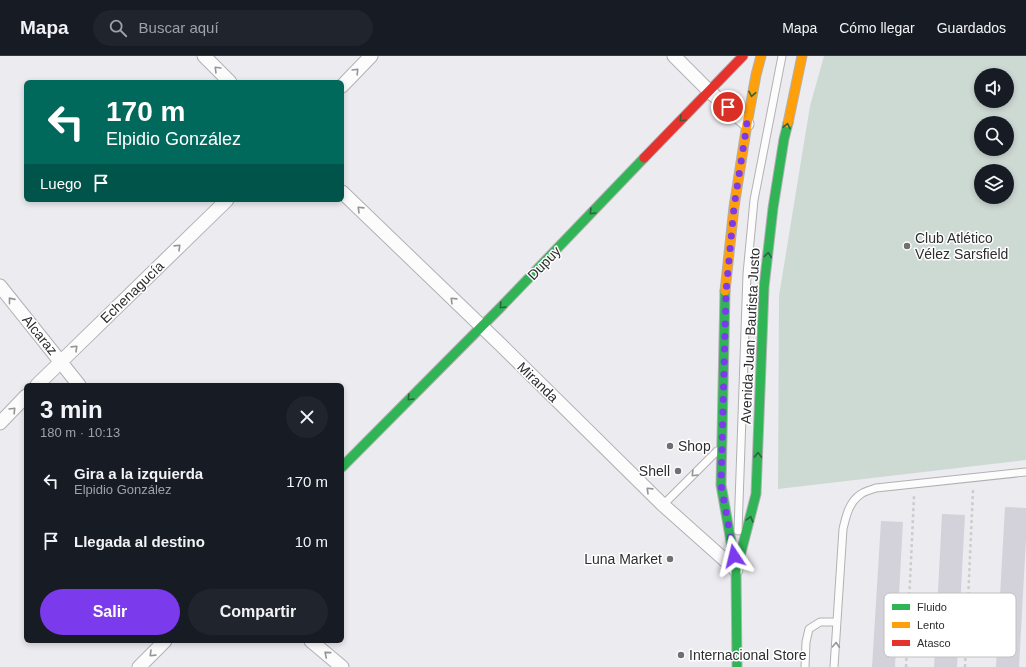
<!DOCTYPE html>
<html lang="es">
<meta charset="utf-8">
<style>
:root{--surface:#171b24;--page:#20242c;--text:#f1f3f6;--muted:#9ea1a6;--line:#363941;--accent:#7c3aed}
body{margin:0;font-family:Arial,sans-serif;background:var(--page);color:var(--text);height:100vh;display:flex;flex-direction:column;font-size:15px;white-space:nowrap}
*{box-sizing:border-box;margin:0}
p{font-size:13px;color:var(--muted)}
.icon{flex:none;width:22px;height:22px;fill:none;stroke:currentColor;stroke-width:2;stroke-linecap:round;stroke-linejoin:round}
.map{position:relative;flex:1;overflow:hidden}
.details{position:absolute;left:24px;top:327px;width:320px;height:260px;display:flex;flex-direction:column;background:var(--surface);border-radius:6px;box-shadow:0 2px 6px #0003}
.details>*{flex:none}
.banner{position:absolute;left:24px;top:24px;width:320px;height:122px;border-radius:6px;box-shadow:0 2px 6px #0003;background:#00695c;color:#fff;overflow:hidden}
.controls{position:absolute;left:974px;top:12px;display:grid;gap:8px}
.controls a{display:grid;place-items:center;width:40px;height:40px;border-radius:50%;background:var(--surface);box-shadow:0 2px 6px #0003;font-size:20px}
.pin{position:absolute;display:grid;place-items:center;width:34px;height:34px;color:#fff;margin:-17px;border:2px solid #fff;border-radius:50%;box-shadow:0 1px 4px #0007}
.me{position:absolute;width:44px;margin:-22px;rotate:350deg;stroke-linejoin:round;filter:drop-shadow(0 0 3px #0008)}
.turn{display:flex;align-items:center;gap:14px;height:84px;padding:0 16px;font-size:18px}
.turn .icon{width:52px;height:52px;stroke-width:2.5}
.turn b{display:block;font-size:28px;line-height:34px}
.then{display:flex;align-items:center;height:38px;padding:0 16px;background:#0003;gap:8px;font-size:15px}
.round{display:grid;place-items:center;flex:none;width:42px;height:42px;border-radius:21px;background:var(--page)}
.head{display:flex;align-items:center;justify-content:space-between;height:68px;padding:0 16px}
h1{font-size:24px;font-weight:700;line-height:30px}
.primary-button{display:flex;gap:8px;margin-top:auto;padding:8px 16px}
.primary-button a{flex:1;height:46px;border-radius:24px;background:var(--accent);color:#fff;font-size:16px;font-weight:700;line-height:46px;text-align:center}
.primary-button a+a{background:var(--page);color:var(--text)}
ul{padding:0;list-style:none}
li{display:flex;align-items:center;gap:12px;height:60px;padding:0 16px}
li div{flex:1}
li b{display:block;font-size:15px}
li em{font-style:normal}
header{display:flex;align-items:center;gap:24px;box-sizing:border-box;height:56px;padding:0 20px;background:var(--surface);border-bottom:1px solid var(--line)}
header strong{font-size:19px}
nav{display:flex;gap:22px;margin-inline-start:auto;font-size:14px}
.search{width:280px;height:36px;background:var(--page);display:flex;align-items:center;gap:10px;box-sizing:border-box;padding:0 14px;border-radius:22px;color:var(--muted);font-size:15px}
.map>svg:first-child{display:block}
</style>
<header>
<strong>Mapa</strong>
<div class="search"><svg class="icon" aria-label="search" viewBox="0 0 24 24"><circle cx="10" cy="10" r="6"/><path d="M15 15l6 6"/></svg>Buscar aquí</div>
<nav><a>Mapa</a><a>Cómo llegar</a><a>Guardados</a></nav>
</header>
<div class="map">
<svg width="1026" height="611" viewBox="0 0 1026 611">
<rect width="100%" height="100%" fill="#ecebf0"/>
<path fill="#cdd9d3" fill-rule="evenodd" d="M824,0H1026V404L778,433L779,240L810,50ZM981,19H1007V45H981ZM981,67H1007V93H981ZM981,115H1007V141H981Z"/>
<path fill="#d3d2db" d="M1005,451L1026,452V483L1019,611H996Z
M942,458L965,459L957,611H934Z
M881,465L903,466L895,611H872Z"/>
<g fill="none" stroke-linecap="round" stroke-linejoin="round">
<g stroke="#b1b1b4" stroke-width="9">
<path id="lane" d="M663,449L717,395
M738,475L747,218L754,144L782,0
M805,611L806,586L809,573L820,566H837
M834,611L843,473C846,460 849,446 861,438C865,435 871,434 876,432L1026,416"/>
</g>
<g stroke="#b1b1b4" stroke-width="15">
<path id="street" d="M204,0L230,26
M674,0L709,35L747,68
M342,30L371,0
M342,136L502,290L663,449L736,514
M0,230L79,329
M37,329L227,144
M0,367L26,340
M311,585L342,611
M139,611L165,585"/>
</g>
<g stroke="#b1b1b4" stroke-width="11">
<path id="fast" d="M725,235L721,429L736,514L737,611
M342,411L500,252L644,102
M738,508L756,438L764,231L773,152L784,83L788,67"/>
</g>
<g stroke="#b1b1b4" stroke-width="11">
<path id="slow" d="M788,67L802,0
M725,235L734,151L747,68L756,19L761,0"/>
</g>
<g stroke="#b1b1b4" stroke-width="11">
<path id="jam" d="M644,102L743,0"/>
</g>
<path stroke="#cccccd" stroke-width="2.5" stroke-dasharray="3 3" stroke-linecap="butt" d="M906,611L914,440
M965,611L973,434"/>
<use href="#lane" stroke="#fcfcfd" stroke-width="7"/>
<use href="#street" stroke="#fcfcfd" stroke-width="13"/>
<use href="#fast" stroke="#30b455" stroke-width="9"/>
<use href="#slow" stroke="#ff9f0a" stroke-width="9"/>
<use href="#jam" stroke="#e5322d" stroke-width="9"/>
</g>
<defs><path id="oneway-chevron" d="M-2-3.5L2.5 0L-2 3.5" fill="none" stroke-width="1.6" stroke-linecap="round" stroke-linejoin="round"/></defs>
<g stroke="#949496">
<use href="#oneway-chevron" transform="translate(217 13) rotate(-135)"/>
<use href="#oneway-chevron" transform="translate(356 15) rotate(-46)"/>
<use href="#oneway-chevron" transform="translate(360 153) rotate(-136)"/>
<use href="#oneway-chevron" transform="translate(178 191) rotate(-44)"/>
<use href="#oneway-chevron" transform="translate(11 244) rotate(-129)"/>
<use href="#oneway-chevron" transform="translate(453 244) rotate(-136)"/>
<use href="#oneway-chevron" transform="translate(75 292) rotate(-44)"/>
<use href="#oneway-chevron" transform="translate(13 354) rotate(-46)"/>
<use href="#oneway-chevron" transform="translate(694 418) rotate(135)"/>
<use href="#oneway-chevron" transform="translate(649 434) rotate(-136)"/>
<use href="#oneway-chevron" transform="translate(836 589) rotate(-87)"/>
<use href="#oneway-chevron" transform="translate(152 598) rotate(136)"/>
<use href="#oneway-chevron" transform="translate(327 598) rotate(-140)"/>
</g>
<g stroke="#2e633f">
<use href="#oneway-chevron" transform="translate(752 38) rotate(101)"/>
<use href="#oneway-chevron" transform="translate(682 63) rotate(134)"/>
<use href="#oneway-chevron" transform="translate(787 70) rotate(-78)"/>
<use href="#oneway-chevron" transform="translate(592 156) rotate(134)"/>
<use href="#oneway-chevron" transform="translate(768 199) rotate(-83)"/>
<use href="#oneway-chevron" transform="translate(502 250) rotate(134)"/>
<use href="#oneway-chevron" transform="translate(410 342) rotate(135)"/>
<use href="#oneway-chevron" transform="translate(758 399) rotate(-88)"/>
<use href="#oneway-chevron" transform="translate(750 463) rotate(-75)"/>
</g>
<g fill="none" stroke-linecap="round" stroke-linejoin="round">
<path stroke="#7c3aed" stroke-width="7" stroke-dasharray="0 12.6" d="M728,51L747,68L734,151L726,236L721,429L734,500"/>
</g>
<g fill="#707073" stroke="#fff" stroke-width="1.5">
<circle cx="907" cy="190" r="4"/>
<circle cx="670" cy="390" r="4"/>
<circle cx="678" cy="415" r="4"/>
<circle cx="670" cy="503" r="4"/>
<circle cx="681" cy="599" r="4"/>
</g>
<g text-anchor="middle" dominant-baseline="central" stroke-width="3" stroke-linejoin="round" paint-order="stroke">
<g font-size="14" fill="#2d2d30" stroke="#fff" text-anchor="start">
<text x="915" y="182">Club Atlético<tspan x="915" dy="16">Vélez Sarsfield</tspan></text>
<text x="678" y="390">Shop</text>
<text x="670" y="415" text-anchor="end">Shell</text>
<text x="662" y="503" text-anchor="end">Luna Market</text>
<text x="689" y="599">Internacional Store</text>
</g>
<g font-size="14" fill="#2d2d30" stroke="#fff">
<text transform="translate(544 207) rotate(-46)">Dupuy</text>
<text transform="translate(132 236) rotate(-44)">Echenagucía</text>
<text transform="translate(40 279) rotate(51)">Alcaraz</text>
<text transform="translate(750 280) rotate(-87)">Avenida Juan Bautista Justo</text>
<text transform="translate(538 326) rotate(44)">Miranda</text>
</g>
</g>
<rect x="884" y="537" width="132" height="64" rx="6" fill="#fff" stroke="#c0c0c1" stroke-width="1"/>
<rect x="892" y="548" width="18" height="6" fill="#30b455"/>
<rect x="892" y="566" width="18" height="6" fill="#ff9f0a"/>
<rect x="892" y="584" width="18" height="6" fill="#e5322d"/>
<g font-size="11" fill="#2d2d30">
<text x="917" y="555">Fluido</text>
<text x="917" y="573">Lento</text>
<text x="917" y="591">Atasco</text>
</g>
</svg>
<div class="controls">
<a><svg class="icon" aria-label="sound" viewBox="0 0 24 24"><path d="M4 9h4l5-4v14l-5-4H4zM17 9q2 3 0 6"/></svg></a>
<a><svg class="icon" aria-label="search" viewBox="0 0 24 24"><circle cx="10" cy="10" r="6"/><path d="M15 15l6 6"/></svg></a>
<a><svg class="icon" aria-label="layers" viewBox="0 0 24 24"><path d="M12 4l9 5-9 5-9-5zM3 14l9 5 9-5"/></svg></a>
</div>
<div class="pin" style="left:728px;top:51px;background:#d93025"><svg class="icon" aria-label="arrive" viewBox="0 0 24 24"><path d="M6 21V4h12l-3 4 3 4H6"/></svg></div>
<svg class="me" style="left:734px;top:500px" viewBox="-20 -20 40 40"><path d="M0-17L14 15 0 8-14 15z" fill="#7c3aed" stroke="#fff" stroke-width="4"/></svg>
<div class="banner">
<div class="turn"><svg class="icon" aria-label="left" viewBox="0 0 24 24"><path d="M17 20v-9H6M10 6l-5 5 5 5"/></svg><div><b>170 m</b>Elpidio González</div></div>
<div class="then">Luego<svg class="icon" aria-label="arrive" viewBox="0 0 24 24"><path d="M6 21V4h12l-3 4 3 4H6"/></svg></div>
</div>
<section class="details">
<div class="head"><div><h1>3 min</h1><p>180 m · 10:13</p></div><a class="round"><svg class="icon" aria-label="close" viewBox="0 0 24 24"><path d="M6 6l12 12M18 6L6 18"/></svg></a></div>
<ul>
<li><svg class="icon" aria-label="left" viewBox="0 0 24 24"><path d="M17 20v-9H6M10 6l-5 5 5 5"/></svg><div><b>Gira a la izquierda</b><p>Elpidio González</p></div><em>170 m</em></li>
<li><svg class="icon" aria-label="arrive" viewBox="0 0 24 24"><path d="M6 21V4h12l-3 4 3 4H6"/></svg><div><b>Llegada al destino</b></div><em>10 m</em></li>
</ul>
<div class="primary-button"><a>Salir</a><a>Compartir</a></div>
</section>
</div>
